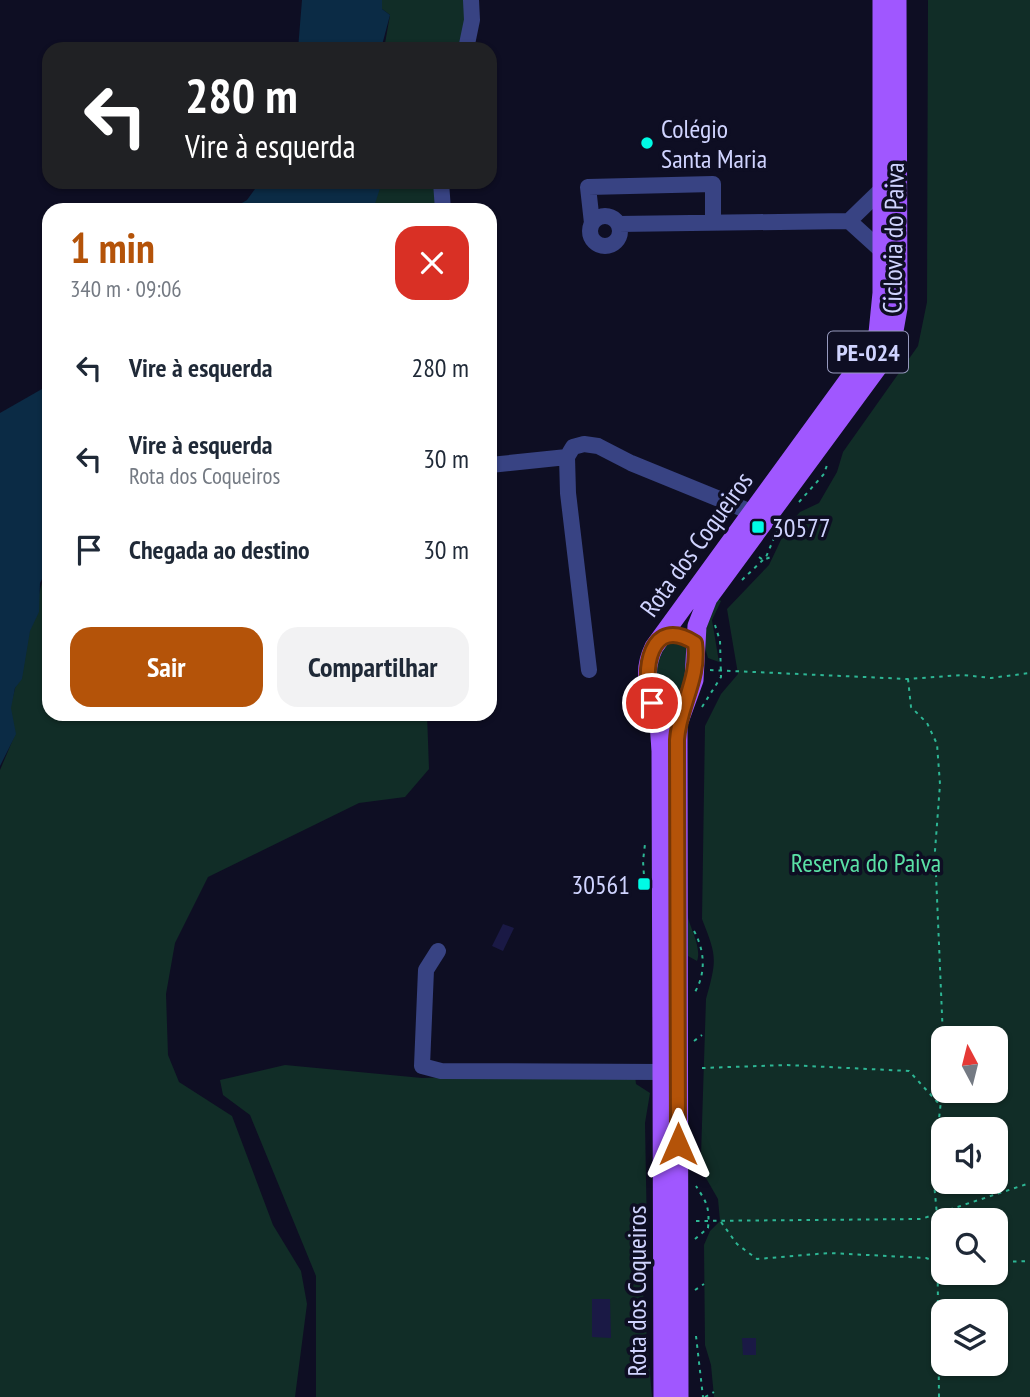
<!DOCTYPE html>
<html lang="pt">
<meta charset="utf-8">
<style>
:root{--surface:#fff;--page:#f2f2f3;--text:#1f2937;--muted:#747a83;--accent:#b45309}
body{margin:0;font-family:"PT Sans Narrow",sans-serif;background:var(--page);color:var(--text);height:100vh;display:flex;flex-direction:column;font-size:26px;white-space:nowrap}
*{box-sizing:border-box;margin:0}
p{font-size:23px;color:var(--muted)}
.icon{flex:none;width:38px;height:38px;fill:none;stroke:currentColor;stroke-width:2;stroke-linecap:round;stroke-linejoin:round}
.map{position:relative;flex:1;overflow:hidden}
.sheet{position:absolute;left:42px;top:203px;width:455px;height:518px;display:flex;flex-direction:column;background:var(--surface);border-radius:21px;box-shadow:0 2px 5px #0004}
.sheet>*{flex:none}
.guide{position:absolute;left:42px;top:42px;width:455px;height:147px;border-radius:21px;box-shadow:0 2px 5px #0004;background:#202124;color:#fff;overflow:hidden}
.needle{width:46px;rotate:353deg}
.tools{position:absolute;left:931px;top:1026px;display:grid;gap:14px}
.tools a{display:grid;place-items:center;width:77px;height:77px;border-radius:14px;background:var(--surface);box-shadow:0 2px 5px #0004;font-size:35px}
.pin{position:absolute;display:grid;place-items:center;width:60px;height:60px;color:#fff;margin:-30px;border:4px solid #fff;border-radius:50%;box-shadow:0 2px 7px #0007}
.me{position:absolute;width:77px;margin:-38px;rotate:0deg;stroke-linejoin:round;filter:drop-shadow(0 0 5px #0008)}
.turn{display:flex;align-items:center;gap:24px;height:147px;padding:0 28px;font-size:32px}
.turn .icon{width:91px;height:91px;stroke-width:2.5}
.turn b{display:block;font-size:49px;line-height:60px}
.round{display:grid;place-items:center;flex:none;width:74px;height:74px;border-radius:21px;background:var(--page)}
.head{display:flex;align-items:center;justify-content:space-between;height:119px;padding:0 28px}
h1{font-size:42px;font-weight:700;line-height:52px;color:var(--accent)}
.button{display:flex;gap:14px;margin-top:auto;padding:14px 28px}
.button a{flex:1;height:80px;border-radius:21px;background:var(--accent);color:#fff;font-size:28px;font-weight:700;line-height:80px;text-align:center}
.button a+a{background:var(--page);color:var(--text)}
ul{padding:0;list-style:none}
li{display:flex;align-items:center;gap:21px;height:91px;padding:0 28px}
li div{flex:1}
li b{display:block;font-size:26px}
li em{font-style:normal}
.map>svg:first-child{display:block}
</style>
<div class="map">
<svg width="1030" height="1397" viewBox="0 0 1030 1397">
<rect width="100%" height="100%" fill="#0e0e23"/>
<path fill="#112d27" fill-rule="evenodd" d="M382,0H464L466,21L459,49H384L390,15L382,9Z
M928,0H1030V1397H714L711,1365L705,1345L704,1245L710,1231L720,1221L718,1199L706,1178L701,1155L706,999C717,959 717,957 702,919L705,726L721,694L738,674L727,609L769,565L788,525L800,512L819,503L837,472L843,452L918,346L927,302ZM943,1038H996V1090H943ZM943,1129H996V1181H943ZM943,1220H996V1272H943ZM943,1311H996V1363H943Z
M378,182H435L436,210H370Z
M49,555V714H427L429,769L405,797L359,803L208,877L175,943L166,994L168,1055L179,1082L232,1116L273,1225L301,1271L307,1304L295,1397H0V770L14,737L10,708Z
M718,599L721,601L712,620L719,662L708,658C700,635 709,619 718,599Z
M669,642H683L690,646L684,698L674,703H663C652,675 644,665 669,642Z
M687,914C690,928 702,948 697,961L688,956Z
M285,1065L422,1078L628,1072L635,1075L636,1084L650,1093L645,1123L647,1235L635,1245L643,1293L652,1397H316V1276L250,1115L223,1095L220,1080Z"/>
<path fill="#0b2b45" d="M302,0H382V9L390,15L381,49H298Z
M260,182H382L373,210H230L247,200Z
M49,385V566L40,583L39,612L30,631L22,679L15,688L11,708L16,734L0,766V413Z"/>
<path fill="#1a1945" d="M503,924L514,928L503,951L492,946Z
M592,1299H610L611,1338L592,1337Z
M742,1338H756V1355H743Z"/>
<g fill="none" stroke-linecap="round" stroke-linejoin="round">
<path stroke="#2db694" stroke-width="2" stroke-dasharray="3.5 5" stroke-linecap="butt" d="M739,492L752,485
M799,502L824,474L828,462
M759,557L763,560L771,557
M742,580L766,557L777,531
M710,670L908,679L963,675L991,678L1030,673
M908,679L911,707L927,723L937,744L940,784L935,851L943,1038
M702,707L721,677L720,641L715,625
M645,891L643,861L645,844
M694,931C705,951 706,973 695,992
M694,1041L702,1035
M702,1068L787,1065L909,1071L941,1106
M696,1221L921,1219L1030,1183
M721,1222L737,1244L757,1259L829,1253L926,1258L943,1264
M695,1239L708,1228C710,1206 706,1202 696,1186
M996,1262L1030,1261
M647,1284L641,1272L642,1251L647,1247
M695,1290L704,1284
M696,1336L703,1397
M705,1397L714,1392
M939,1397L937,1215L933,1172L943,1083"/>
<path stroke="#384383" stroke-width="16" d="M466,49L472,20L471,0
M441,182L443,210
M590 231a15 15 0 1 1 30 0a15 15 0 1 1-30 0Z
M849,221L882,189
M592,223L588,187L713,184V222
M618,224L849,221L882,251
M490,465L567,457
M589,670L568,493L567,457L573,447L584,444L598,446L631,463L751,512
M438,951L426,970L422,1066L441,1071L662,1072"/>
<path stroke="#a057ff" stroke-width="19" d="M663,1397L661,751C660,738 660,724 656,711C649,686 642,672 654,647L868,353L878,333L882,293V0
M679,1397L678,724L694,680L697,626L708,598L883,360L892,342L898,308L897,0"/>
</g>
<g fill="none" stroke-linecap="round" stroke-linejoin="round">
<g stroke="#753606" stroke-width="18">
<path id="route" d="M652,703C641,671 650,614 695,643C700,679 679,706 677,740L678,1144"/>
</g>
<use href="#route" stroke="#b45309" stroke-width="12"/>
</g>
<g fill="#00fbe5" stroke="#0e0e23" stroke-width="2.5">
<circle cx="647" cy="143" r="7"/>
<rect x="751" y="520" width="14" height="14" rx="3.5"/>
<rect x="637" y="877" width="14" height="14" rx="3.5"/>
</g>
<g text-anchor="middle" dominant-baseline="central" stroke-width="7" stroke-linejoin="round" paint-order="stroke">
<rect fill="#0e0e23" stroke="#9699bd" stroke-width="2" x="828" y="331.5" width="80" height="41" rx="5"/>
<g font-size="24" font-weight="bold" fill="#d0d4ff">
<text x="868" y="352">PE-024</text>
</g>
<g font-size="26" fill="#d0d4ff" stroke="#0e0e23" text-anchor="start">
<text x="661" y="128">Colégio<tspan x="661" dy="30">Santa Maria</tspan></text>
<text x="772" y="527">30577</text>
<text x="630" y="884" text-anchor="end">30561</text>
</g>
<g font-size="26" fill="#d0d4ff" stroke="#0e0e23">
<text transform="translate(893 238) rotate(-89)">Ciclovia do Paiva</text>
<text transform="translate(696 544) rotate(-54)">Rota dos Coqueiros</text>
<text transform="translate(636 1291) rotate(-90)">Rota dos Coqueiros</text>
</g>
<g font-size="26" fill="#5ae1a6" stroke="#0e0e23">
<text x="866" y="862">Reserva do Paiva</text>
</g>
</g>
</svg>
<div class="tools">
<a><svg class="needle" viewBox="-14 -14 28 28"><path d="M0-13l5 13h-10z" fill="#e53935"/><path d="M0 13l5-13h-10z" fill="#747a83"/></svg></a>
<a><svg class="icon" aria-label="sound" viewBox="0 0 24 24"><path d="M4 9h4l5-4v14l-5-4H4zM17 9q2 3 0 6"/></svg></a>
<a><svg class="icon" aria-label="search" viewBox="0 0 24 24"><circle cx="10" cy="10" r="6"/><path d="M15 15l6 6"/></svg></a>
<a><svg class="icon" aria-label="layers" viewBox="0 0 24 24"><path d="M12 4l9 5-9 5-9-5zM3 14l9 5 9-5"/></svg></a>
</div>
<div class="pin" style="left:652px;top:703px;background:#d93025"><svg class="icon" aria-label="arrive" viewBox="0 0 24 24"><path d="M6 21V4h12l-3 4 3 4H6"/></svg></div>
<svg class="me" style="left:678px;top:1144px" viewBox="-20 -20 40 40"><path d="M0-17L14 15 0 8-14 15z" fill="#b45309" stroke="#fff" stroke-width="4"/></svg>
<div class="guide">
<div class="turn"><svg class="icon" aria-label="left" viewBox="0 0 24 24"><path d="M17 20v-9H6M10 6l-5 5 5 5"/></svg><div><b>280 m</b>Vire à esquerda</div></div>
</div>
<section class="sheet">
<div class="head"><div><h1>1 min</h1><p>340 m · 09:06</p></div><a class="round" style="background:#d93025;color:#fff"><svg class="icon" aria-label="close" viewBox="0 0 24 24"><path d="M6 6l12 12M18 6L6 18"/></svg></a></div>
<ul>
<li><svg class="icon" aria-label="left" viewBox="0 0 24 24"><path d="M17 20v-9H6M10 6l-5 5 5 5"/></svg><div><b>Vire à esquerda</b></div><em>280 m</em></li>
<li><svg class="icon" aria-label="left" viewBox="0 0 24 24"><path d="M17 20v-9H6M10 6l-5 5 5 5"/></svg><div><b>Vire à esquerda</b><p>Rota dos Coqueiros</p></div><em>30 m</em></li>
<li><svg class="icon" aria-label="arrive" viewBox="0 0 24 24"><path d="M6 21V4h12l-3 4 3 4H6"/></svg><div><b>Chegada ao destino</b></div><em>30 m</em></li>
</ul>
<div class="button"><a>Sair</a><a>Compartilhar</a></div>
</section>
</div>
